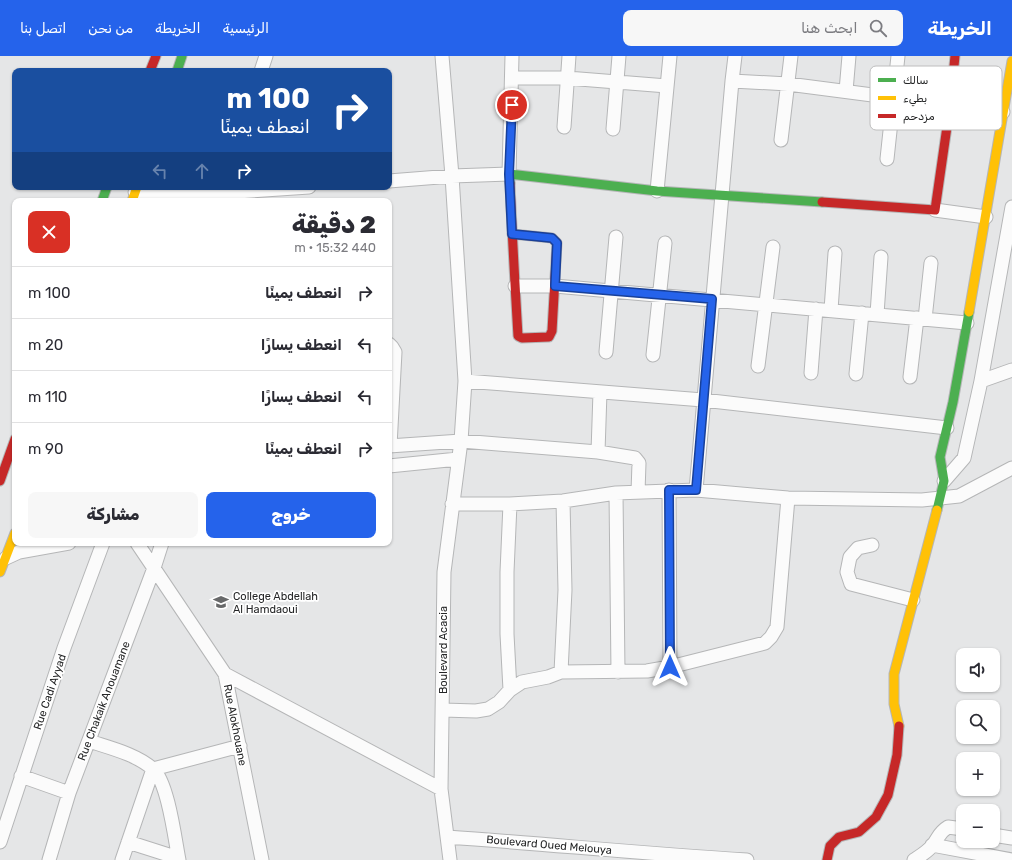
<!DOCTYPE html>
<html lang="ar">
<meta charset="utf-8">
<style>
:root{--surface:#fff;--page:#f7f7f7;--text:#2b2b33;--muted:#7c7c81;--line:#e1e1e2;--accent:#2563eb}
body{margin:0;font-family:Rubik,"Noto Sans Arabic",sans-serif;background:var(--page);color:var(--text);direction:rtl;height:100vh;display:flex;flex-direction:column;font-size:15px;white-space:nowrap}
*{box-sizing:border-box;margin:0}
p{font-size:13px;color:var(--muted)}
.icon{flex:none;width:22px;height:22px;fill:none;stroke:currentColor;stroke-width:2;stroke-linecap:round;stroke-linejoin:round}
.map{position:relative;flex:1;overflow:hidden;direction:ltr}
.sheet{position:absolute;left:12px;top:142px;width:380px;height:348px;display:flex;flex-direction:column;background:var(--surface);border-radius:8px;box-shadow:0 1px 3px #0004;direction:rtl}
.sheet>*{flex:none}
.guide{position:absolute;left:12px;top:12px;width:380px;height:122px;border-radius:8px;box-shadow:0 1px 3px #0004;direction:rtl;background:#1a4fa0;color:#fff;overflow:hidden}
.tools{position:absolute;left:956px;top:592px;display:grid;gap:8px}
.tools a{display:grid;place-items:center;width:44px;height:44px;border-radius:8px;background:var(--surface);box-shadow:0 1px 3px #0004;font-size:20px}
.pin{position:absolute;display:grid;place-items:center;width:34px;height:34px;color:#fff;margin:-17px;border:2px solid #fff;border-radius:50%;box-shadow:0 1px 4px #0007}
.me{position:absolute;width:44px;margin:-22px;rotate:0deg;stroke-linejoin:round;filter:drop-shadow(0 0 3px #0008)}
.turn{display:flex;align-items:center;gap:14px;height:84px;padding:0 16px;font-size:18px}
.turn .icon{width:52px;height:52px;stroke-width:2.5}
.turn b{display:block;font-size:28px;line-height:34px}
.lanes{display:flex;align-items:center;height:38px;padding:0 16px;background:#0003;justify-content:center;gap:20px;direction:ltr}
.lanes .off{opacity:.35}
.round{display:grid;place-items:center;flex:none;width:42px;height:42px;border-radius:8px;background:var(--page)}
.summary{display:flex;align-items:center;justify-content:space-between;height:68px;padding:0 16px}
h1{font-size:24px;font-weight:800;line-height:30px}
.button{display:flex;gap:8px;margin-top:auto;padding:8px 16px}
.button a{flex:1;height:46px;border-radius:8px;background:var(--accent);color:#fff;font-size:16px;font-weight:800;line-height:46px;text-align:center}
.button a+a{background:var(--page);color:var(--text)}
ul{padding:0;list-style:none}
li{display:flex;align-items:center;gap:12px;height:52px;padding:0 16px;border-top:1px solid var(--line)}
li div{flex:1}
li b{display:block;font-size:15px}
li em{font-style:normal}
header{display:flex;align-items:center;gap:24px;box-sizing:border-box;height:56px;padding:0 20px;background:var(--accent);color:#fff}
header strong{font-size:19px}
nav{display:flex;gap:22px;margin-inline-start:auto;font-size:14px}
.search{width:280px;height:36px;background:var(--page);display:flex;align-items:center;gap:10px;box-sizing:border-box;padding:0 14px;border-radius:8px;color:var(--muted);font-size:15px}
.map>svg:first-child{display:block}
</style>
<header>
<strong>الخريطة</strong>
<div class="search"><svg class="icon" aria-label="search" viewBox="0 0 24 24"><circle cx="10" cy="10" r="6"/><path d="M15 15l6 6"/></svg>ابحث هنا</div>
<nav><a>الرئيسية</a><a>الخريطة</a><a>من نحن</a><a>اتصل بنا</a></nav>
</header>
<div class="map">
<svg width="1012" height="804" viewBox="0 0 1012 804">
<rect width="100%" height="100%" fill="#e5e6e7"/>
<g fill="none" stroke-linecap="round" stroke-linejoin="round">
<g stroke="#b5b6b7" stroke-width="15">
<path id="street" d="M442,0L452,120L465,325L461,385L444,516L441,733L450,804
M735,0L732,25L788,28L1003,56
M261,15L266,0
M512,22H567L667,30
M846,35L849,0
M564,71L569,0
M613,73L619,0
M781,84L791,0
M887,103L898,0
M389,125L452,120L509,118L512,0
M657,135L670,0
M135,136L221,137L309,131
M935,154L986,161
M515,230H555L967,267
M831,254L835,197
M877,258L881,201
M925,263L931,207
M389,288L392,291L395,296L390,390
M606,296L616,181
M653,299L665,187
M758,310L773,191
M811,317L816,253
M856,318L862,257
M910,321L917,262
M465,325L703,344L947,372
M981,325L1012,314
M600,336L598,396L635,402L639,407L638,436
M389,390L461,385L598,396
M389,410L458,403
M944,425L964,402L981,325L1012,151
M669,434L670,611
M696,434L732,25
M616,437L618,616
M452,448H510L563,445L616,437L696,434L788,442L922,444L959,440L1012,412
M510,448L507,516V578L510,634
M137,487L225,618L262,804
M872,489L858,492L850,501L847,516L851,528L913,544
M6,502L19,496L69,487
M561,616L565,534L563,445
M225,618L441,733
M443,654L476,655L488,653L499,646L510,634L522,626L548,621L561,616L647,615L670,611L765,587L771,581L777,571L788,442
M89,685C110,692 136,698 153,713C168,726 175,784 179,804
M153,713L240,690
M21,720L69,737
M993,779L1012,782
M447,781C547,788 647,798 747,804
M0,786L64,592L103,487
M128,786L178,802V804
M932,789L1012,804
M49,804L69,737L154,512L162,487
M122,804L153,713
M914,804C920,800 927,796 932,790C939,782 938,777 948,771L963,773"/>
</g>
<g stroke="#b5b6b7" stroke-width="11">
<path id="fast" d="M177,15L182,0
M510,127L509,118L657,135L822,146
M102,145L107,131
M937,454L944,425L940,401L953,346L969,256"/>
</g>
<g stroke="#b5b6b7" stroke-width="11">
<path id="slow" d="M132,145L137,131
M969,256L1012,5
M0,516L15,477
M899,670L894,648V618L937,454"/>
</g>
<g stroke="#b5b6b7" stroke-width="11">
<path id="jam" d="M150,15L156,0
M510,127C512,178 515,229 518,280L522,282L549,281L552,275L557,187L552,182L512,178
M822,146L935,154L950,50L955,0
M0,425L15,383
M827,804L830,790L839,781L859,776L876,761L888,739L897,699L899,670"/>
</g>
<use href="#street" stroke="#fbfbfb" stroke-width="13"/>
<use href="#fast" stroke="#4caf50" stroke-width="9"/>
<use href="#slow" stroke="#ffc107" stroke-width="9"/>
<use href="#jam" stroke="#c62828" stroke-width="9"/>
</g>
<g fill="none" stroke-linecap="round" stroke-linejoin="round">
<g stroke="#184099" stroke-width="10">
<path id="route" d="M512,49L509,118L512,178L552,182L557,187L555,230L712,243L696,434H669L670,611"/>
</g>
<use href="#route" stroke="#2563eb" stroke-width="7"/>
</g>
<defs>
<g id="school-bare" transform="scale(1.2)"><path d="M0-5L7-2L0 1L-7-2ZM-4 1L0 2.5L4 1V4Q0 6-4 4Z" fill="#68696a" stroke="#fff" stroke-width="2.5" paint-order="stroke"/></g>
</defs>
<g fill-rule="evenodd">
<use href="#school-bare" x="221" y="546"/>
</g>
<g text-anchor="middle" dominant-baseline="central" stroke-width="3.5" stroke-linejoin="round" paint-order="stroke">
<g font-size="11" fill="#252627" stroke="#fff" text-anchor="start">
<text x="233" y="540">College Abdellah<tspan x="233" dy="13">Al Hamdaoui</tspan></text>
</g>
<g font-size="11" fill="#252627" stroke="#fff">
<text transform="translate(443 594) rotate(-90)">Boulevard Acacia</text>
<text transform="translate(50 636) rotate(-71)">Rue Cadi Ayyad</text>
<text transform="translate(104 645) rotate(-69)">Rue Chakaik Anouamane</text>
<text transform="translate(235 669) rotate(79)">Rue Alokhouane</text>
<text transform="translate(549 789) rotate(5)">Boulevard Oued Melouya</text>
</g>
</g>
<rect x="870" y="10" width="132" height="64" rx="6" fill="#fff" stroke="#bebebe" stroke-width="1"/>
<rect x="878" y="22" width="18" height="4" fill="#4caf50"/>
<rect x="878" y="40" width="18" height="4" fill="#ffc107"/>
<rect x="878" y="58" width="18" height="4" fill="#c62828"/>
<g font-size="11" fill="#252627">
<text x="903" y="28">سالك</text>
<text x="903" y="46">بطيء</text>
<text x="903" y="64">مزدحم</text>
</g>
</svg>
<div class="tools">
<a><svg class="icon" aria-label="sound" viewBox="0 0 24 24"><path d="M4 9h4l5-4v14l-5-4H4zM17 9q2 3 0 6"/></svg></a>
<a><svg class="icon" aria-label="search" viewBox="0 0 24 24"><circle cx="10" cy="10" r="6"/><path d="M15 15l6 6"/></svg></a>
<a>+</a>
<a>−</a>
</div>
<div class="pin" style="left:512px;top:49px;background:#d93025"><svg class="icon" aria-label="arrive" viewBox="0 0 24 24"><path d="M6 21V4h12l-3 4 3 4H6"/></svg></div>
<svg class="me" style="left:670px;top:611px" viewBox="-20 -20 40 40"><path d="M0-17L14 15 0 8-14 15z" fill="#2563eb" stroke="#fff" stroke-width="4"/></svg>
<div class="guide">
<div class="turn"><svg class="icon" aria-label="right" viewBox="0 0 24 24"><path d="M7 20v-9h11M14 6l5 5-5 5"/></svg><div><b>100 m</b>انعطف يمينًا</div></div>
<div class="lanes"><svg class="icon off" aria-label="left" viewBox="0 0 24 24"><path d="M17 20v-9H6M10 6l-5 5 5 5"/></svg><svg class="icon off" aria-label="ahead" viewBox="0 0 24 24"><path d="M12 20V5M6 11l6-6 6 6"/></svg><svg class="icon" aria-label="right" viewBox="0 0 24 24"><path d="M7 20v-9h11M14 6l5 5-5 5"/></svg></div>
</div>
<section class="sheet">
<div class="summary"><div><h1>2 دقيقة</h1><p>440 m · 15:32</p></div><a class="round" style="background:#d93025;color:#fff"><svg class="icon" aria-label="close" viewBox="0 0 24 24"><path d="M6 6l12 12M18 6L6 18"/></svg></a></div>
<ul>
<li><svg class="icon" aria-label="right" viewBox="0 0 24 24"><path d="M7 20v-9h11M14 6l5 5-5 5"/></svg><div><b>انعطف يمينًا</b></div><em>100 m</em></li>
<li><svg class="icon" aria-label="left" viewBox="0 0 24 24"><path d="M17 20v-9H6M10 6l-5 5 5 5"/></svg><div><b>انعطف يسارًا</b></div><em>20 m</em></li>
<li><svg class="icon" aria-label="left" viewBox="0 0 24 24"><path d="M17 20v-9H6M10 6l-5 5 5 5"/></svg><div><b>انعطف يسارًا</b></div><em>110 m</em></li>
<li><svg class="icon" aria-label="right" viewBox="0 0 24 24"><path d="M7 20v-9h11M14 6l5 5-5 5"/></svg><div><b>انعطف يمينًا</b></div><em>90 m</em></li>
</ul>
<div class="button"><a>خروج</a><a>مشاركة</a></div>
</section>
</div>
